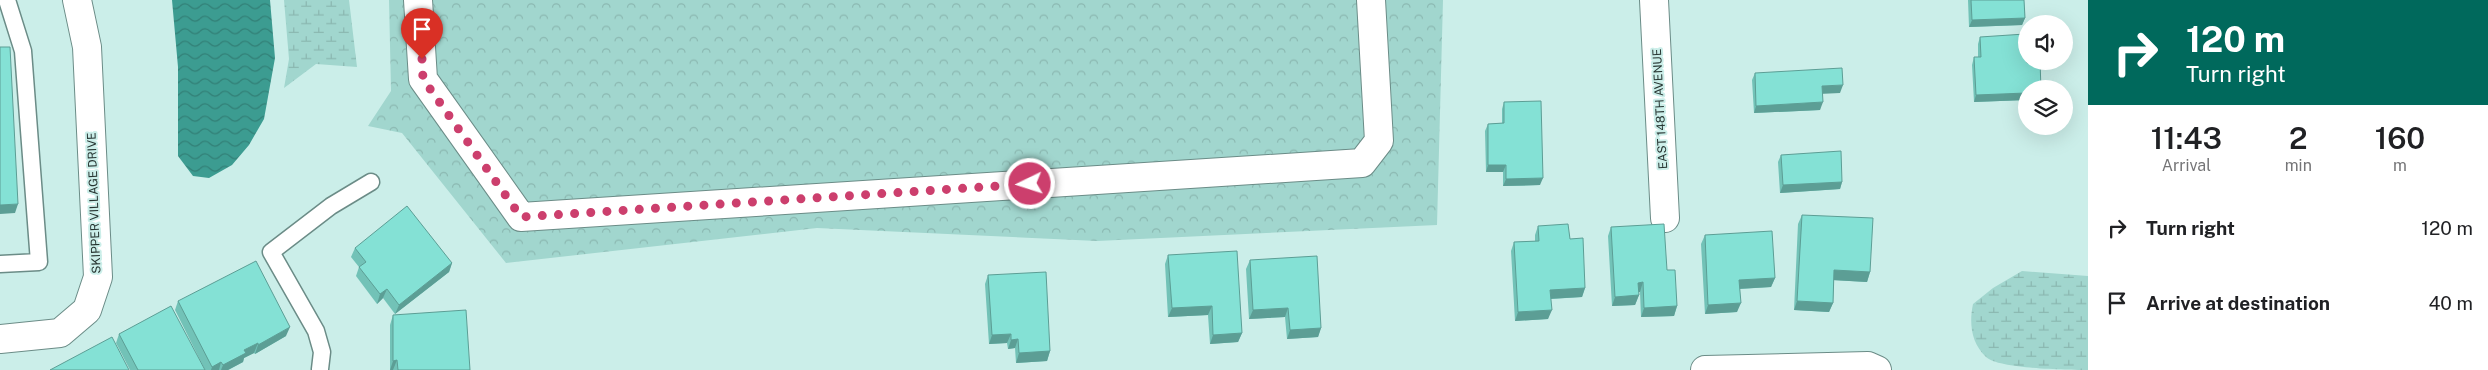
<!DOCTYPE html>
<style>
:root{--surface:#fff;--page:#f2f2f2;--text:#202124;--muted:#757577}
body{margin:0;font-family:"Public Sans",sans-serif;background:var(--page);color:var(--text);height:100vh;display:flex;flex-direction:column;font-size:19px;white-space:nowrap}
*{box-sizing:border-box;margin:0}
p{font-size:16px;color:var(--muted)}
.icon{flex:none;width:28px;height:28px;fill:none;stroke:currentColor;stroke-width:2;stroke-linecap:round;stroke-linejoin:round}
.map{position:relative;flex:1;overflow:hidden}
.drawer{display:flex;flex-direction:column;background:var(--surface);width:400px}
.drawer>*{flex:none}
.guide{background:#00695c;color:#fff;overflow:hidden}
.fabs{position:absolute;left:2018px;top:15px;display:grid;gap:10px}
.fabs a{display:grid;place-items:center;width:55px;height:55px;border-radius:50%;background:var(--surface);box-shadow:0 5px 20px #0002;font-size:25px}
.pin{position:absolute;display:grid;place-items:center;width:42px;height:42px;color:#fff;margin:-51px -21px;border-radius:50% 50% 50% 0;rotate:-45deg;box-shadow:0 0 5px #0007}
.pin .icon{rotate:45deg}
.me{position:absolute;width:55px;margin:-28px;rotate:266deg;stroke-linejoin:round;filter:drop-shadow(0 0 4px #0008)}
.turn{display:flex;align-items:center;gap:18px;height:105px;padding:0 15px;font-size:22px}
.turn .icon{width:65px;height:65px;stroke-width:2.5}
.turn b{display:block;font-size:35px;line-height:42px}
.eta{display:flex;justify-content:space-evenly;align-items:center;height:85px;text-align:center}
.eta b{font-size:30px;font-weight:600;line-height:35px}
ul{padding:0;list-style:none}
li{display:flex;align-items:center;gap:15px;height:75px;padding:0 15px}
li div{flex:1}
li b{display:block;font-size:19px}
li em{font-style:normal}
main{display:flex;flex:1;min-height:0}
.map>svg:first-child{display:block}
</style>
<main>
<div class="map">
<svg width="2088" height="370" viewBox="0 0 2088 370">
<defs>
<pattern id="forest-crowns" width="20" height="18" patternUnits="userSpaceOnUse" patternTransform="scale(1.25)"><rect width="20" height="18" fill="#a1d6ce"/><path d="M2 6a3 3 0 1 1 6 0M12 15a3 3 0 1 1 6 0" fill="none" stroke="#8bb8b1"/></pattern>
<pattern id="wetland-marsh" width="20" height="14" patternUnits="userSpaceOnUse" patternTransform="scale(1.25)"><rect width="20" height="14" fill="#a1d6ce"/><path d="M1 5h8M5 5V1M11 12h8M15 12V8" fill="none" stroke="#8bb8b1"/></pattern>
<pattern id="water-waves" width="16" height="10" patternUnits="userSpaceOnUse" patternTransform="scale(1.25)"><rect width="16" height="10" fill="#3c9c91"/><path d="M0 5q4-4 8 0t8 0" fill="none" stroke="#328077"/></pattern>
</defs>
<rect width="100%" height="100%" fill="#cbeee9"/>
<path fill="url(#forest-crowns)" d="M389,0H1443L1437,225L1097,241L817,228L506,263L402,133L368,126L391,91Z"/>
<path fill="url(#wetland-marsh)" d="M284,0H349L357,67L316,64L284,88L289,59Z
M2022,271L2088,276V370C2069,370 1998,369 1986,357C1971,343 1969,323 1973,304L1993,288Z"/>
<path fill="url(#water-waves)" d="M172,0H270L275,58L264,119L249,145L232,165L209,178L193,176L178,156V67Z"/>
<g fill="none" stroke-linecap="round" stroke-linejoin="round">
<g stroke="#6b8c87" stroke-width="19">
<path id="service" d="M0,264L39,262L23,51L7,0
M320,369L322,352L316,331L271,252L331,206L371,182"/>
</g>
<g stroke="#6b8c87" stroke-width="30">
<path id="minor" d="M418,0L423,79L521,217L1362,163L1379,141L1371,0
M1654,0L1665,218
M0,339L60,333L87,310L98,277L87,47L77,0
M1705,370L1868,366L1877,370"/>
</g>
<use href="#service" stroke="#fff" stroke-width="16"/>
<use href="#minor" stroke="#fff" stroke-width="28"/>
</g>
<path fill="#72c2b7" d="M1968,0H2024L2025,18L2022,25L1969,27Z
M1980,37L2026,89V100L1974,102L1972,65L1974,57H1978V44Z
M1755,73L1840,93H1822L1820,110L1754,113L1752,80Z
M1504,102L1540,185L1503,186V172H1486L1485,131L1488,124L1502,123V109Z
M1781,155L1842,182L1840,189L1780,193L1778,162Z
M1802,215L1870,272L1867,282L1834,280L1833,303L1829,312L1794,310L1798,224Z
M1538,226L1570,239L1585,288L1582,297L1551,299L1548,319L1515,321L1511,251L1514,242L1535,241V235Z
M1611,227L1667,270L1677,306L1674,316L1641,317L1640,292H1638L1639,295L1635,305L1612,306L1608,236Z
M1705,235L1775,278L1771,287L1740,289L1737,312L1705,314L1701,244Z
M355,248L452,263L449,272L395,314L383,298L377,304L356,276L359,267L351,257Z
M1168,255L1242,333L1238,342L1210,344L1208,315L1168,317L1165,264Z
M1250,260L1321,328L1318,337L1287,339L1285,317L1249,319L1246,269Z
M988,275L1050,351L1047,361L1016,363L1015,348L1008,349L1007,343L989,344L985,284Z
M178,301L286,336L255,354L254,353L244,358L243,362L228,370H205L175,310Z
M393,315L470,370H390V325Z
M119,334L205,370H130L116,343Z"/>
<path fill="#5c9e95" d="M2025,18L2022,25L1969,27L1972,20Z
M1843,85L1840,93L1819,94L1822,86Z
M2026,93V100L1974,102L1976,95Z
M1823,102L1820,110L1754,113L1756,106Z
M1488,165H1506L1503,172H1486Z
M1543,178L1540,185L1503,186L1506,179Z
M1842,182L1840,189L1780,193L1783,185Z
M18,204L15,213L0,214V205Z
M452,263L449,272L395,314L399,305Z
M1834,270L1870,272L1867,282L1831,280Z
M1775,278L1771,287L1736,289L1739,280Z
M1643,282L1640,292H1635L1638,283Z
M1585,288L1582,297L1547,299L1550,290Z
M387,289L383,298L377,304L380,294Z
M1639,295L1635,305L1612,306L1615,297Z
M1797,301L1833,303L1829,312L1794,310Z
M1741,303L1737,312L1705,314L1708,305Z
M1212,306L1208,315L1168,317L1172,308Z
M1677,306L1674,316L1641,317L1644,308Z
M1288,308L1285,317L1249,319L1253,310Z
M1552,310L1548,319L1515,321L1518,312Z
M290,327L286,336L255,354L258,345Z
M1321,328L1318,337L1287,339L1290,330Z
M1242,333L1238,342L1210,344L1213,335Z
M1011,334L1007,343L989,344L992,335Z
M1018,339L1015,348L1008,349L1011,340Z
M258,343L254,353L244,358L243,362L228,370H221L223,365L244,350Z
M1050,351L1047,361L1016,363L1019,353Z
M397,360L393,370H390L393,361Z
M221,362L219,370H211L212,367Z"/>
<path fill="#84e1d5" stroke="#5c9e95" d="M1971,0H2024L2025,18L1972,20Z
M2025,34L2026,61L2027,63L2040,61L2041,89H2026V93L1976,95L1974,57H1981L1980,37Z
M0,47H10L18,204L0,205Z
M1842,68L1843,85L1822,86L1823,102L1756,106L1755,73Z
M1541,101L1543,178L1506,179V165H1488V124L1504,123V102Z
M1841,151L1842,182L1783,185L1781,155Z
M407,206L452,263L399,305L387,289L380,294L359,267L366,262L355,248Z
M1802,215L1873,218L1870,272L1834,270L1833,303L1797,301Z
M1568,224L1570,239L1583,238L1585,288L1550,290L1552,310L1518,312L1514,242L1539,241L1538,226Z
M1664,224L1667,270H1675L1677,306L1644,308L1643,282L1638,283L1639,295L1615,297L1611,227Z
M1772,231L1775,278L1739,280L1741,303L1708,305L1705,235Z
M1237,251L1242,333L1213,335L1212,306L1172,308L1168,255Z
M1317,256L1321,328L1290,330L1288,308L1253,310L1250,260Z
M256,261L290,327L258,345V343L244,350L246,353L223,365L221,362L212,367L178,301Z
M1046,272L1050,351L1019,353L1018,339L1011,340V334L992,335L988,275Z
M171,306L205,370H138L119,334Z
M466,310L470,370H398L397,360L393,361V315Z
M112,337L129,370H50Z"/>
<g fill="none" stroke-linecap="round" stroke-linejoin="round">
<path stroke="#cc3f6d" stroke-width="9" stroke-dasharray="0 16.2" d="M422,59L423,79L521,217L1030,184"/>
</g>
<g text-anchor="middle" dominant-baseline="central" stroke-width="4" stroke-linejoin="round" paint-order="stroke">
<g font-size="12" fill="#273532" stroke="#cbeee9">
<text transform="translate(1660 109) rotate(-93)">EAST 148TH AVENUE</text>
<text transform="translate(94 203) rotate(-92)">SKIPPER VILLAGE DRIVE</text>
</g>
</g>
</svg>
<div class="fabs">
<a><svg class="icon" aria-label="sound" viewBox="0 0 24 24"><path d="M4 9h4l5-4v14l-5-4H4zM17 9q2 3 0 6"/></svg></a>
<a><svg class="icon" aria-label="layers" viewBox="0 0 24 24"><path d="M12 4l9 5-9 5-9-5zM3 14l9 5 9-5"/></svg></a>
</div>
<div class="pin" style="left:422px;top:59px;background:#d93025"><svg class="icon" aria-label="arrive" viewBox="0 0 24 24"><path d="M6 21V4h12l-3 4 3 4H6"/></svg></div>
<svg class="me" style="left:1030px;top:184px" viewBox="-20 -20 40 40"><circle r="17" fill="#cc3f6d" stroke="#fff" stroke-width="3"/><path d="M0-11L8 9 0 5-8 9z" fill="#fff"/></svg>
</div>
<section class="drawer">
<div class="guide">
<div class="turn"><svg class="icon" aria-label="right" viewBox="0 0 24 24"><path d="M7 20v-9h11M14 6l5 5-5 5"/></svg><div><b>120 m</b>Turn right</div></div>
</div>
<div class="eta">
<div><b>11:43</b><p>Arrival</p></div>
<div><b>2</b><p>min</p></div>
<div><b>160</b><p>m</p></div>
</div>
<ul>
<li><svg class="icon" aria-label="right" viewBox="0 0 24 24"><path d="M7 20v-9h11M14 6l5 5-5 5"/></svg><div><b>Turn right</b></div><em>120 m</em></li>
<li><svg class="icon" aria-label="arrive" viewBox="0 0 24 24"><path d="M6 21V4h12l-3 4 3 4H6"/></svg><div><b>Arrive at destination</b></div><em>40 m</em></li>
</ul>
</section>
</main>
